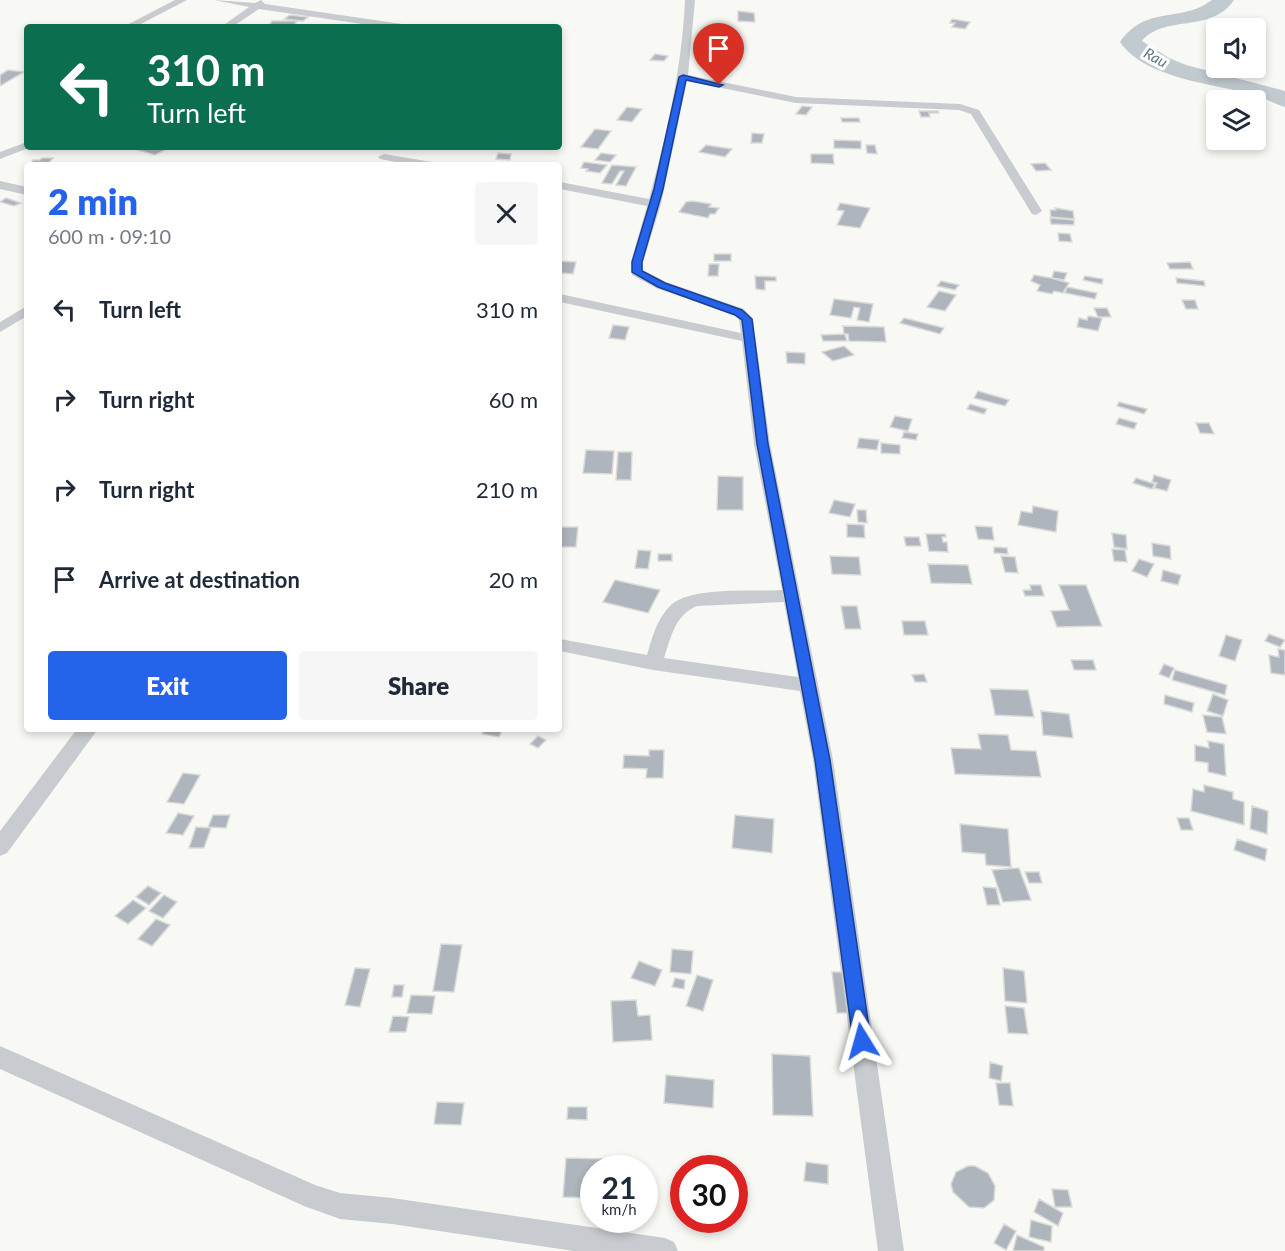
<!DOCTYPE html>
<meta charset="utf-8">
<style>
:root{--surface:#fff;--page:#f6f6f7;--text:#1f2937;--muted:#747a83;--accent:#2563eb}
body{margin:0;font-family:Lato,sans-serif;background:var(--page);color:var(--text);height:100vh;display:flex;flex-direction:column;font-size:22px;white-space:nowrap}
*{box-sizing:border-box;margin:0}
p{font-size:20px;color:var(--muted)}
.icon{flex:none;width:33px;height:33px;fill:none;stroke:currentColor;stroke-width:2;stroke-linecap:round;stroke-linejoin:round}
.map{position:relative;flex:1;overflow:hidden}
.side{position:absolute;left:24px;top:162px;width:538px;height:570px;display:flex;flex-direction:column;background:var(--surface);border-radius:6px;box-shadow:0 3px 9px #0003}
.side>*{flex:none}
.hud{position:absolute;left:24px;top:24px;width:538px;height:126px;border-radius:6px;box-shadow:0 3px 9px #0003;background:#0b6e4f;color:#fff;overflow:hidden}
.tools{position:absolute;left:1206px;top:18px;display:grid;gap:12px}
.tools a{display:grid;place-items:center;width:60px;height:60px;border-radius:6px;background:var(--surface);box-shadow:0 3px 9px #0003;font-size:30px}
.speed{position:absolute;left:580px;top:1155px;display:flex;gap:12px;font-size:30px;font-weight:700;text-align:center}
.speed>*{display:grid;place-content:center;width:78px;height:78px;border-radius:50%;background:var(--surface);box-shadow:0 3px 9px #0003;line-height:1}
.speed small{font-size:15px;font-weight:400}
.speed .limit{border:9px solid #d22;background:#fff;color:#111}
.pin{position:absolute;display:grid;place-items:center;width:51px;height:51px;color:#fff;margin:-62px -26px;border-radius:50% 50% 50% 0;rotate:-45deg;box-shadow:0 0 6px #0007}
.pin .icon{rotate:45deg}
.me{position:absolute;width:66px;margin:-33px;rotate:352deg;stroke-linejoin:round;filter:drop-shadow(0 0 4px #0008)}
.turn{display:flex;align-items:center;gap:21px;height:126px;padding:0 24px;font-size:27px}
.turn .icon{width:78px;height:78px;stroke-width:2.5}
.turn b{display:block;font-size:42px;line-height:51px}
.round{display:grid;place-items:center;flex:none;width:63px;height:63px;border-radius:6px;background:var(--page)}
.headline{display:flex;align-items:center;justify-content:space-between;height:102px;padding:0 24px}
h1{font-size:36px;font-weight:800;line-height:45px;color:var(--accent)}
.primary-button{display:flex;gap:12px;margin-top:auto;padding:12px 24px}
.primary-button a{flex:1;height:69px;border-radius:6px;background:var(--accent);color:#fff;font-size:24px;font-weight:800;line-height:69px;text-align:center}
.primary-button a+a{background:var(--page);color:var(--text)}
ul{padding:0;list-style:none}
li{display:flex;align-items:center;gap:18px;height:90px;padding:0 24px}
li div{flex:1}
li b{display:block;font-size:22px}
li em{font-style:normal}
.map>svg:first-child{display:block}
</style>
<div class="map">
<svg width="1285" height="1251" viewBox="0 0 1285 1251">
<rect width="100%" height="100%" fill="#f8f8f5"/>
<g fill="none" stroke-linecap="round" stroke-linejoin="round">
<path fill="#c0cacf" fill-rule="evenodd" d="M1212,0H1234C1211,34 1164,14 1142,41L1169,58L1186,65L1285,91V107C1277,105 1271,101 1263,98C1221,83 1148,82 1120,42C1147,4 1180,24 1212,0Z"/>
</g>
<path fill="#afb5bd" stroke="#dadad8" stroke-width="1.5" d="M738,11L754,13L755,22L738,21Z
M290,15L308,17L303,21L284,19Z
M952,19L970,22L965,29L952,27L955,23H950Z
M272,21H297L293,27H268Z
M655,54L668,56L664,61L650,60Z
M8,70L24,72L0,86V75Z
M802,106L812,107L806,115L796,114Z
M627,107L642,109L632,122L617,120Z
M919,111H938L939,113H929L930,117H921Z
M841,118H859L860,122H842Z
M595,129L611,131L598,149L581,147Z
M752,133L764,134L762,143H751Z
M834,140L861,141V149L834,148Z
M706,145L732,149L725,157L699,152Z
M866,145H875L877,154L867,153Z
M142,147H165L169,148L155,155L138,150Z
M498,153L511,154L510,160L496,159Z
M601,153L616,155L610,162L595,160Z
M811,154H833L834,164L811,163Z
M42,158H53L47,165H29L33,160H40Z
M584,162L607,165L600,173L586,171L588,169L581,168Z
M1045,163L1051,170L1036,171L1031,164Z
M612,165L636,167L626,186L616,185L624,171H620L612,184L602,183Z
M6,198L21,203L14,206L0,202Z
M692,201L711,204L709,207L719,208L715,214H710L708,218L679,212L686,202Z
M840,203L870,208L860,228L837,225L844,211L837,210Z
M1055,208L1073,211L1074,219L1051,217L1050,210H1056Z
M1050,218L1074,220V225L1051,224Z
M1058,233L1070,234L1072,242L1059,241Z
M714,254H731V261H714Z
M560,261L576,262L573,274L560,273Z
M1190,262L1193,269H1170L1167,263Z
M709,264H719L718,276H708Z
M1054,271L1067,273L1064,280L1052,278Z
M1034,275L1051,278L1069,283L1063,293L1054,291L1052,294L1037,291L1040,285L1031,281Z
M755,276L776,277V281H765V290L756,289Z
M1085,276L1103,279L1102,284L1083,280Z
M1176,278L1204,281L1205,286L1177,283Z
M941,281L959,285L955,290L937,286Z
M1067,287L1097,293L1095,299L1065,293Z
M939,291L956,295L945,311L927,307Z
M834,299L873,304L869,322L857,320L860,308L854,307L851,318L830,315Z
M1182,300H1195L1198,309H1186Z
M1094,308H1107L1111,317H1098Z
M1088,316L1102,318L1098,331L1077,327L1079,318L1087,320Z
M904,318L944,328L940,334L900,323Z
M613,325L629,327L625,340L609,338Z
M843,326L884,327L886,342L849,341L848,334H844Z
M845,334L847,341H823L821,335Z
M844,346L854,355L833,361L822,352Z
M786,352L805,353V364L787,363Z
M978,391L1009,400L1005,406L974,398Z
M1119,402L1147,409L1144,414L1117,406Z
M970,404L987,409L984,414L967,409Z
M895,416L912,419L908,431L890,427Z
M1119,418L1137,423L1134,429L1116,424Z
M1196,423H1209L1214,434L1200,433Z
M904,432L918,434L916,440L902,438Z
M859,438L879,440L877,450L857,448Z
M881,443L900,445V454L881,453Z
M586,450L614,451L612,474L583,473Z
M618,452H632L631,480H616Z
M1154,475L1171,480L1167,491L1154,488L1157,483L1152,482Z
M718,476L743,477V510H717Z
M1136,478L1155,484L1152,489L1133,483Z
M834,500L855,504L850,517L829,513Z
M1033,506L1058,511L1056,532L1018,525L1021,511L1032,513Z
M857,510H866L867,523L858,522Z
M847,524L864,525L865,538L847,537Z
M975,526L992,527L994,540L978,539Z
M560,527H578L576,547H560Z
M1112,533L1126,535L1127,549L1114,547Z
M926,534H945L946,537H942L943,542H947L948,552L929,551Z
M904,537H919L921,546H906Z
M1152,543L1170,546L1171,559L1153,556Z
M994,547L1007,548L1008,554L994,553Z
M1112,549L1125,550L1127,562L1114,561Z
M638,550L651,551L648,569L635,568Z
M658,554H672V561H658Z
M830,556L859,557L861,575L832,574Z
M1001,556L1015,557L1018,573L1005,572Z
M1139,559L1154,564L1147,577L1132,571Z
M928,564L968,565L972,584L931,583Z
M1163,570L1181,575L1178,585L1161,581Z
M615,580L660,590L648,613L603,602Z
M1030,585H1041L1044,596H1025L1023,590H1031Z
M1059,585H1086L1102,626L1057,627L1051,611L1069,610Z
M841,606H857L861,629H845Z
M902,621H925L928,635H904Z
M1269,634L1285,640L1280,647L1265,641Z
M1226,635L1242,640L1235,661L1219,656Z
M1278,649L1285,650V675L1271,673L1269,655L1279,657Z
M1071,660H1093L1096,670H1074Z
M1164,664L1174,668L1169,678L1159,674Z
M1175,670L1227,685L1225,695L1172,680Z
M924,674L927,682H915L912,675Z
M990,689L1028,690L1034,717L995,715Z
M1213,694L1228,700L1223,716L1207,711Z
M1165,695L1194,703L1192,712L1164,704Z
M1041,711L1069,714L1073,738L1043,735Z
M1203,715L1222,717L1226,734L1207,732Z
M484,729H503L499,737L482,734Z
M978,734L1008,735L1011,750L1036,751L1041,777L955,774L951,748L981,749Z
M538,736L546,740L538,748L530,744Z
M1208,741L1224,744L1226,776L1208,772V763L1195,761V745L1209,748Z
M649,750H664L663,778H646L647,769L623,768L624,755L649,756Z
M183,773L200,775L184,804L167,802Z
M1204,785L1233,792V799L1244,802V825L1191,811L1193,789L1204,792Z
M1252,806L1268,811L1267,834L1250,829Z
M178,813L194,816L183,835L166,833Z
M213,815H230L226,828L208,827Z
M735,815L774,819L772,853L732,848Z
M1177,818H1189L1193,830H1181Z
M960,824L1008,829L1011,867L986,865L985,854L962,852Z
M196,827L211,828L204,848H189Z
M1237,839L1267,849L1265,861L1234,850Z
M1019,868L1031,900L1003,902L992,870Z
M1025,872H1039L1042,883H1029Z
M148,886L161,893L149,905L136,897Z
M983,887L996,888L1000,905H987Z
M164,895L177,902L163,918L149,911Z
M133,900L146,908L128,924L115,916Z
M156,919L170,925L152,946L138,939Z
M441,944L462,945L454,992L433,991Z
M672,949L693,951L691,974L670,972Z
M639,961L662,970L655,986L631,978Z
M355,968L370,969L360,1007L345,1005Z
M1003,968L1024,971L1027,1003L1005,1001Z
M832,972H849L854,1013H837Z
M697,975L713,980L703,1011L686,1006Z
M675,978L685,980L684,989L672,987Z
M394,985H404L402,997H392Z
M411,995L435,996L432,1014L407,1013Z
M636,1000L638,1016L650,1015L652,1040L613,1042L611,1001Z
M1005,1006L1024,1008L1028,1034L1008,1033Z
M393,1016L409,1017L406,1032H389Z
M772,1054L810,1056L813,1116L773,1115Z
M990,1062L1003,1066L1001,1081L989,1078Z
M666,1075L714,1080L713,1108L664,1103Z
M996,1083H1010L1013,1106L999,1105Z
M437,1102L464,1103L461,1125L434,1124Z
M568,1107H587V1120L567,1119Z
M566,1158L608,1159L607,1168H594V1198L563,1197Z
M806,1162L828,1165V1184L804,1181Z
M968,1166H975L988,1173L995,1186L994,1200L984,1208L969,1207L953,1192L951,1184L956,1172Z
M1052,1189L1068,1190L1072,1207H1055Z
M1039,1199L1063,1213L1058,1226L1034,1212Z
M1031,1220L1052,1226L1051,1242L1029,1237Z
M1004,1224L1016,1231L1006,1250L994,1243Z
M1017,1235L1044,1247V1251H1013Z"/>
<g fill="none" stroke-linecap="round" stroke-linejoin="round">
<path fill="#c8cbcf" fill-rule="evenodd" d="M175,0H187L135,27H123Z
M214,0L255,3L261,0L265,4L402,24L407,27H383L259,9L232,27H221L249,7Z
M685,0H695L688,75L796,97L960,104L979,110L1042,211L1036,215L1032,214L971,114L959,110L796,103L687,81L661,204L643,262V270L666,282L744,309L753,319L770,444L833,760L904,1251H878L813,760L800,691L653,670L560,651V639L647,655C652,638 657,618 671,605C692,586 753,592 782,590L754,444L742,341L560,302V294L741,333L739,320L734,315L656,288L632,275L631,262L647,206L560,189V182L649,199C667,133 682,68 685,0ZM784,602L798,677L664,658C671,637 675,615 697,606Z
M27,142V147H31L0,159V152Z
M384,154L432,162L438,165H411L380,159L378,157Z
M0,181L27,187V195L0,189Z
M27,306V316L0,332V322Z
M77,729H98L7,853L0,856V831Z
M0,1046L315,1185L340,1193L392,1198L665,1238L674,1242L678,1251H574L392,1224L340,1219L304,1206L0,1069Z"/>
</g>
<path fill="#2563eb" stroke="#184099" stroke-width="1.5" d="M683,75L723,85L719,87L686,80L663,189L642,262V271L665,283L742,310L752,319L768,444L830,760L871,1041L868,1047L862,1049L855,1047L853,1041L815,760L757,444L742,320L735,315L658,287L632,272V262L654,189L679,77Z"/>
<g text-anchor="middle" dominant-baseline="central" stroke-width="6" stroke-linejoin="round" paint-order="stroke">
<g font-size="15" font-style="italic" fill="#627783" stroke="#fff">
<text transform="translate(1156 57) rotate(29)">Rau</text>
</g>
</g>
</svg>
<div class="tools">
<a><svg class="icon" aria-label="sound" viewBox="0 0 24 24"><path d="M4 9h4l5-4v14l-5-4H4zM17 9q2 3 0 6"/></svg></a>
<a><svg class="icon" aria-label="layers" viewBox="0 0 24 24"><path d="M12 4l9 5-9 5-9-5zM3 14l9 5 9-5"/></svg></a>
</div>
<div class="speed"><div>21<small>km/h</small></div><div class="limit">30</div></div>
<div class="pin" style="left:719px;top:85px;background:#d93025"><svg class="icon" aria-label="arrive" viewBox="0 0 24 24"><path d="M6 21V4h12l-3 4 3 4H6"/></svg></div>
<svg class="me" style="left:862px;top:1041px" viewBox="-20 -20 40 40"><path d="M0-17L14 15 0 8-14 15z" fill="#2563eb" stroke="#fff" stroke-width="4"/></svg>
<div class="hud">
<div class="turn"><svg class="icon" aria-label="left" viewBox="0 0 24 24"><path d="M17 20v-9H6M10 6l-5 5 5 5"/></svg><div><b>310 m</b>Turn left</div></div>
</div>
<section class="side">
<div class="headline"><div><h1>2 min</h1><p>600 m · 09:10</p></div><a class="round"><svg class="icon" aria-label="close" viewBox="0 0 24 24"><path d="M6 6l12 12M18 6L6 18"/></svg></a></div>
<ul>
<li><svg class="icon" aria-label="left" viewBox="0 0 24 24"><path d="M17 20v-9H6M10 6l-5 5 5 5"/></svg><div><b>Turn left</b></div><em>310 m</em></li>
<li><svg class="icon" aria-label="right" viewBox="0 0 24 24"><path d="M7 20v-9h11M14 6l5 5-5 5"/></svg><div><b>Turn right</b></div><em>60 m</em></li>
<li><svg class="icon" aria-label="right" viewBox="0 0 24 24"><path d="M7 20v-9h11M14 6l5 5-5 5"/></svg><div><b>Turn right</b></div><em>210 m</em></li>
<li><svg class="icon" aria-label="arrive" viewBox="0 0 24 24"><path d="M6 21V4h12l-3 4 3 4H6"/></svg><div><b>Arrive at destination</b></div><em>20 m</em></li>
</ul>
<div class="primary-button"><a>Exit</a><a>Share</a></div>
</section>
</div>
